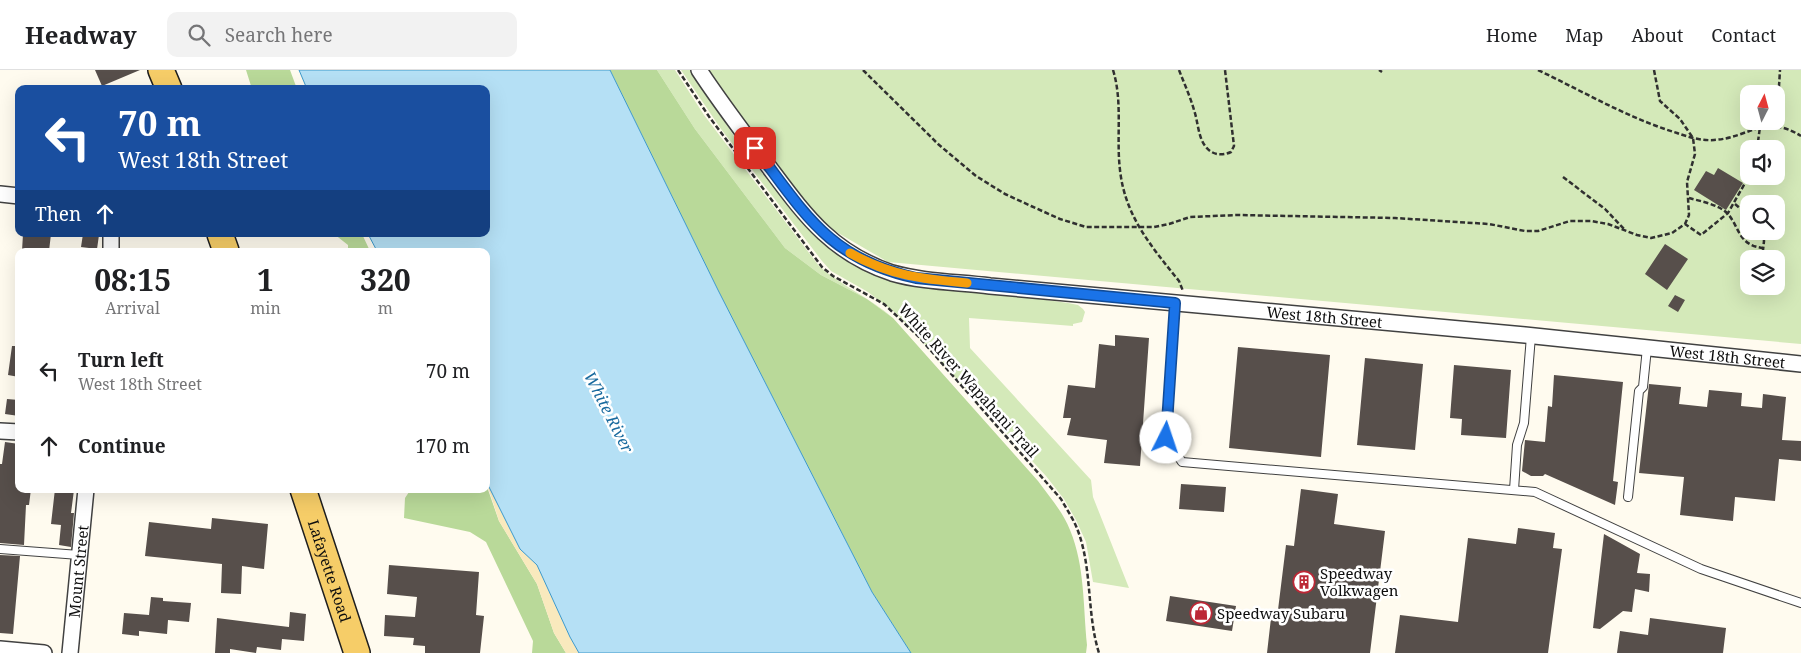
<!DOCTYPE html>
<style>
:root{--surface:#fff;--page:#f2f2f2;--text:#202124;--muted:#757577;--line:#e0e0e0}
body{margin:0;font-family:"Noto Serif",serif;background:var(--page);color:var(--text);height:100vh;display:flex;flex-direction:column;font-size:19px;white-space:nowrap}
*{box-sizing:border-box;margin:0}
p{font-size:16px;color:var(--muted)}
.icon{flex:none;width:28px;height:28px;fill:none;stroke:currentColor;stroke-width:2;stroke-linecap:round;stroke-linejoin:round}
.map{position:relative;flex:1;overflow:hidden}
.side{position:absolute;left:15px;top:178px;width:475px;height:245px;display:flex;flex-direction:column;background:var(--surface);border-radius:10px;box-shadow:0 5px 20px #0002}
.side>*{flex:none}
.banner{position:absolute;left:15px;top:15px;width:475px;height:152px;border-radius:10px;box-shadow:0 5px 20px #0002;background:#1a4fa0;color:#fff;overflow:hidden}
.needle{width:32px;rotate:6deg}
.buttons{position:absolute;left:1740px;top:15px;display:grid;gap:10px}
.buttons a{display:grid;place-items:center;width:45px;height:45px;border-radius:10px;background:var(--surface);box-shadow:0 5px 20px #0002;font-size:25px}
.pin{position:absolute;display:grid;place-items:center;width:42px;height:42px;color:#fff;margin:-21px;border-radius:10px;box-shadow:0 2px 8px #0006}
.me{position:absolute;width:55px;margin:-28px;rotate:4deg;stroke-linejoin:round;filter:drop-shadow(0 0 4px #0008)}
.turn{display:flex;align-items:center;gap:18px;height:105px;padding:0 20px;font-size:22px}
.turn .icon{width:65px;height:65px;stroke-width:2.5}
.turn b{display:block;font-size:35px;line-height:42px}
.then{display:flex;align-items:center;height:48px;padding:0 20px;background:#0003;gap:10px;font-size:19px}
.eta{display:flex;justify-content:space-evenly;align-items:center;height:85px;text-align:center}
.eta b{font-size:30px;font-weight:700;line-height:35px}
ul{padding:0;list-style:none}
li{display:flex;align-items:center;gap:15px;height:75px;padding:0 20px}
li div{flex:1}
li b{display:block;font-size:19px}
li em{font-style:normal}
header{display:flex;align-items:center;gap:30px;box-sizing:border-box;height:70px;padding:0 25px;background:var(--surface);border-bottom:1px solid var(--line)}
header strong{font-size:24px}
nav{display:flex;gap:28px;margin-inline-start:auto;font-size:18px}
.search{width:350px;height:45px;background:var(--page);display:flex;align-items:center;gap:12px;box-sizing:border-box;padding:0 18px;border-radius:10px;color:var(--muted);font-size:19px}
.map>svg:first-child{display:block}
</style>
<header>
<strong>Headway</strong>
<div class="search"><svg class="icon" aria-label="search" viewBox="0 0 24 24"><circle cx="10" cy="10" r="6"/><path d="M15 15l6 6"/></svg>Search here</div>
<nav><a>Home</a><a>Map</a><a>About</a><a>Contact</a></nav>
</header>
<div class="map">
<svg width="1801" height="583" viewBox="0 0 1801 583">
<rect width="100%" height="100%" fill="#fffbef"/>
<path fill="#d4e9b9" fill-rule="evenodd" d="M657,0H675L704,45L819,196C842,216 870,228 893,248L867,229L821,205L785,178L695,59Z
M681,0H690L742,78L797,146L835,183L861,198L882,207L1068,233L1078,235L1083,239L1085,242L1082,252L1073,254V256L969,248L970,278L1091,410L1093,427L1129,518L1093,512L1086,472L1076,450L1064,429L1046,406L897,244L868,222L831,201L822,191L721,59Z
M709,0H1801V274L888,192L821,153L756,70ZM1749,24H1776V51H1749ZM1749,79H1776V106H1749ZM1749,134H1776V161H1749ZM1749,189H1776V216H1749Z"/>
<path fill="#b9d999" d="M246,0H290L297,19H252Z
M610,0H657L695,59L785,178L821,205L867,229L893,248L1038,411C1049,426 1063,442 1070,460C1085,496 1083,536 1087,575L1086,583H911L872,522L718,220Z
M334,164H362L370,181H348V175Z
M486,414L499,451L537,514L554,563L566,583H532L533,571L486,472L470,462L404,448L405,428L411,419H486Z"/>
<path fill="#f9e9bd" d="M486,411L520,479L537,495L570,567L579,583H566L554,563L537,514L499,451Z"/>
<path fill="#b5e0f5" stroke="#3d99cb" d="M299,0H610L718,220L872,522L911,583H579L570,567L537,495L520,479L486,411V181H377L368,164H486V19H307Z"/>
<path fill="#574f4b" d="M95,0H140L102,16Z
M1718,98L1743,113L1726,140L1694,120L1706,101L1714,105Z
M23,164H51L49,181H22Z
M83,164L99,165L97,179L81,177Z
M1665,174L1688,189L1667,220L1645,204Z
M1675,225L1685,230L1678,242L1668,236Z
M1115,265L1149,268L1140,396L1104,393L1107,370L1067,365L1071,348H1063L1068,315L1095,318L1099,274L1115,276Z
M12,276H19V307L8,305Z
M1238,277L1330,285L1321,387L1229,378Z
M1365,288L1423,294L1415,380L1357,375Z
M1454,295L1511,300L1506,368L1461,365L1462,349L1450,348Z
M1554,305L1623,312L1613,411L1618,412L1615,435L1545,404L1543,406H1531L1522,401L1525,370L1545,372L1548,336L1552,337Z
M1649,314L1681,317L1679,334L1707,337L1709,320L1742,323L1741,336L1762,338L1763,324L1786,327L1782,370L1801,371V391L1779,389L1775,431L1735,427L1733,451L1680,445L1684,407L1639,403Z
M7,329L19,330V346L5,344Z
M5,372L19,374V419H31L29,435H26L24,475L0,473V394H2Z
M1181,414L1226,417L1224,442L1179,439Z
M55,419L74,420L71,443H74L71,477L59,475L61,455L51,454Z
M1301,419L1338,424L1334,454L1385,461L1370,583H1267L1271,548H1277L1286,475L1294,476Z
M212,448L268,454L264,499L242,496L241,524L221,523L222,494L145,486L149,452L211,459Z
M1518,458L1555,463L1553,478L1562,479L1548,583H1395L1400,545L1458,552L1468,468L1516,474Z
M1604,464L1640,484L1637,503L1650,504L1649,522L1635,519L1632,542L1623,541L1600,559L1593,558Z
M0,485L20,486L13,564L0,563Z
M389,495L479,502L476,545L484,546L480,583H425V576L413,575L414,568L384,566L385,545L415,547L417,527L387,524Z
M1170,526L1236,536L1232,561L1166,551Z
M151,527L163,528V531L191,533L189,552L168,550L167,564L139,561V566L122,564L124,543L149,545Z
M290,542L306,544L304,571L282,569L281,580L257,577L256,583L230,579V583H215L217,548L289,557Z
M1650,548L1726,558L1723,583H1617L1620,561L1648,565Z"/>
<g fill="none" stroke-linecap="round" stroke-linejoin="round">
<g stroke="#414141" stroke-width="10">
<path id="lane" d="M1175,233L1166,368L1182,392L1535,422L1701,499L1801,533
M1514,420L1517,375L1524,353L1531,266
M1628,427L1639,321L1643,317L1647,278
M0,479L79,485"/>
</g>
<g stroke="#414141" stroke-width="18">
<g id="street">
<path id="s1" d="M699,0C720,32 743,62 766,93C803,142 829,182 892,203C923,212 958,212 990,216L1525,265L1801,294"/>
<path d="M0,124L19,126"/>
<path d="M111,164V181"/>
<path d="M0,361L19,362"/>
<path d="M0,579L44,583"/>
<path id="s2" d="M70,583L86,419"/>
</g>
</g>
<g stroke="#1f1f1f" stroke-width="28">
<g id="primary">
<path d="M161,0L169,19"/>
<path d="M220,164L226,181"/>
<path id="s3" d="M303,419L357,583"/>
</g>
</g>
<path stroke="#303030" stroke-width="2.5" stroke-dasharray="5 2.5" stroke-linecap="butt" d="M678,0L710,48L822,197L833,206L884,234L918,266L1061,429C1066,438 1072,447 1076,456C1093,496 1086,542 1099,583
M863,0L938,74L976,106L1005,124L1031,136L1060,149L1086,157H1154L1169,154L1190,147L1237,145L1395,148L1489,154L1525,161H1538L1570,151H1591L1608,154L1637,165L1651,168L1672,163L1685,154L1701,165L1728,143L1749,106
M1113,0C1123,32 1116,67 1120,100C1125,146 1151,176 1179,211L1183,221
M1179,0C1184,13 1190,26 1194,40C1198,51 1198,68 1206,77C1212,85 1222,86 1231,82L1234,76L1225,0
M1379,0L1382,2
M1538,0C1584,22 1628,48 1677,63C1688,67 1702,71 1714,70C1749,68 1764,43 1801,66
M1654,0L1660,31L1680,49L1693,68L1695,84L1687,112L1689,145L1685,154
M1776,39L1778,32L1780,0
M1757,79L1760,57L1766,51
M1563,107L1605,139L1624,159
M1689,128C1700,131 1720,135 1728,144C1740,158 1738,175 1763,178
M1735,134L1749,146
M1762,189L1764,171L1763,161"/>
<use href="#lane" stroke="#fff" stroke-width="8"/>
<use href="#street" stroke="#fff" stroke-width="15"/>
<use href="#primary" stroke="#f6cd68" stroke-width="25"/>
</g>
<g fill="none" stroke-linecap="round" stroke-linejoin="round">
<g stroke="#114b97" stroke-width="12">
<path id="route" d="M755,78C805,144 829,189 916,208L1175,233L1166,368"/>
</g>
<use href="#route" stroke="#1a73e8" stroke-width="9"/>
<path stroke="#f59e0b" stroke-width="9" d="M850,183C891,206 922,209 967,213"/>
</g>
<defs>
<g id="building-ring" transform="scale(1.125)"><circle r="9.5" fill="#fff" stroke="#bc2836" stroke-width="1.5"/><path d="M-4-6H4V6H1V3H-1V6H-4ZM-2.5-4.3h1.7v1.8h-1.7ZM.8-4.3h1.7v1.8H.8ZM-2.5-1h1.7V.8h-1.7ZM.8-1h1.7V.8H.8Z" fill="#bc2836"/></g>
<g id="shop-ring" transform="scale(1.125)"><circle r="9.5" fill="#fff" stroke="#bc2836" stroke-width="1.5"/><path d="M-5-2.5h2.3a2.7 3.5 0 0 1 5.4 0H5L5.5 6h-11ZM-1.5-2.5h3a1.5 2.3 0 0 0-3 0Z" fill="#bc2836"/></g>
</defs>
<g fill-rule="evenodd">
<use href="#building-ring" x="1304" y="512"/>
<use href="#shop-ring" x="1201" y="543"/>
</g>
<g text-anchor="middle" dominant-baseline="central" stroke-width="5" stroke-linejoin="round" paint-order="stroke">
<g font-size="15" fill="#0e0e0e" stroke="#fff">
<text stroke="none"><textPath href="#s1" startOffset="720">West 18th Street</textPath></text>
<text stroke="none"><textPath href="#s1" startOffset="1125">West 18th Street</textPath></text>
<text transform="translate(969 310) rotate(48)">White River Wapahani Trail</text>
<text stroke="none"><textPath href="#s2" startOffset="82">Mount Street</textPath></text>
<text stroke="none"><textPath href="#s3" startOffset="86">Lafayette Road</textPath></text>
</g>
<g font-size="15" fill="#0e0e0e" stroke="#fff" text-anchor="start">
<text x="1320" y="503">Speedway<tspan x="1320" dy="17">Volkwagen</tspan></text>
<text x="1217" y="543">Speedway Subaru</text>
</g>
<g font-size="16" font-style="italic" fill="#196a9e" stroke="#fff">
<text transform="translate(609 342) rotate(63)">White River</text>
</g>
</g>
</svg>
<div class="buttons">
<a><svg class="needle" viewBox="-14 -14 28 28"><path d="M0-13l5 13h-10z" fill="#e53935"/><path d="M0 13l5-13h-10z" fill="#757577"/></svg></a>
<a><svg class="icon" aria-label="sound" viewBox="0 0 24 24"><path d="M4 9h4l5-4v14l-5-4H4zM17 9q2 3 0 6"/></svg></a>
<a><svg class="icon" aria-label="search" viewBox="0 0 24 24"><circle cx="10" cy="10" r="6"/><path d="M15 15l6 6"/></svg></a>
<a><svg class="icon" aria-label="layers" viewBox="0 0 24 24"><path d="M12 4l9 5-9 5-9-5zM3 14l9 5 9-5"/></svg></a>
</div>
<div class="pin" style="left:755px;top:78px;background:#d93025"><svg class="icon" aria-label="arrive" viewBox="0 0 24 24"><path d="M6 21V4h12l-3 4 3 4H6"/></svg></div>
<svg class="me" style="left:1166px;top:368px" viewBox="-20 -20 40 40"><circle r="19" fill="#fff"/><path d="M0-13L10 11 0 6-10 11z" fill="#1a73e8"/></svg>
<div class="banner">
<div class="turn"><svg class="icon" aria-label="left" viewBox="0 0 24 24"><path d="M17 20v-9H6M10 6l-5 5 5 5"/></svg><div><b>70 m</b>West 18th Street</div></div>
<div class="then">Then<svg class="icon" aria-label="ahead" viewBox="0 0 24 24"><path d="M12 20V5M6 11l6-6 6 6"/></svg></div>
</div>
<section class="side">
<div class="eta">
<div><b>08:15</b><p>Arrival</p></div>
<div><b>1</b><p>min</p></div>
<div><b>320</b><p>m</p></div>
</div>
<ul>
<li><svg class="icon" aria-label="left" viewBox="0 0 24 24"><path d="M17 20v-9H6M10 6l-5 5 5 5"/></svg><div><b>Turn left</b><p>West 18th Street</p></div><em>70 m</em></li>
<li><svg class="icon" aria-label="ahead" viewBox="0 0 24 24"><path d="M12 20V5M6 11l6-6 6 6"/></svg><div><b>Continue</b></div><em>170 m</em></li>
</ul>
</section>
</div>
